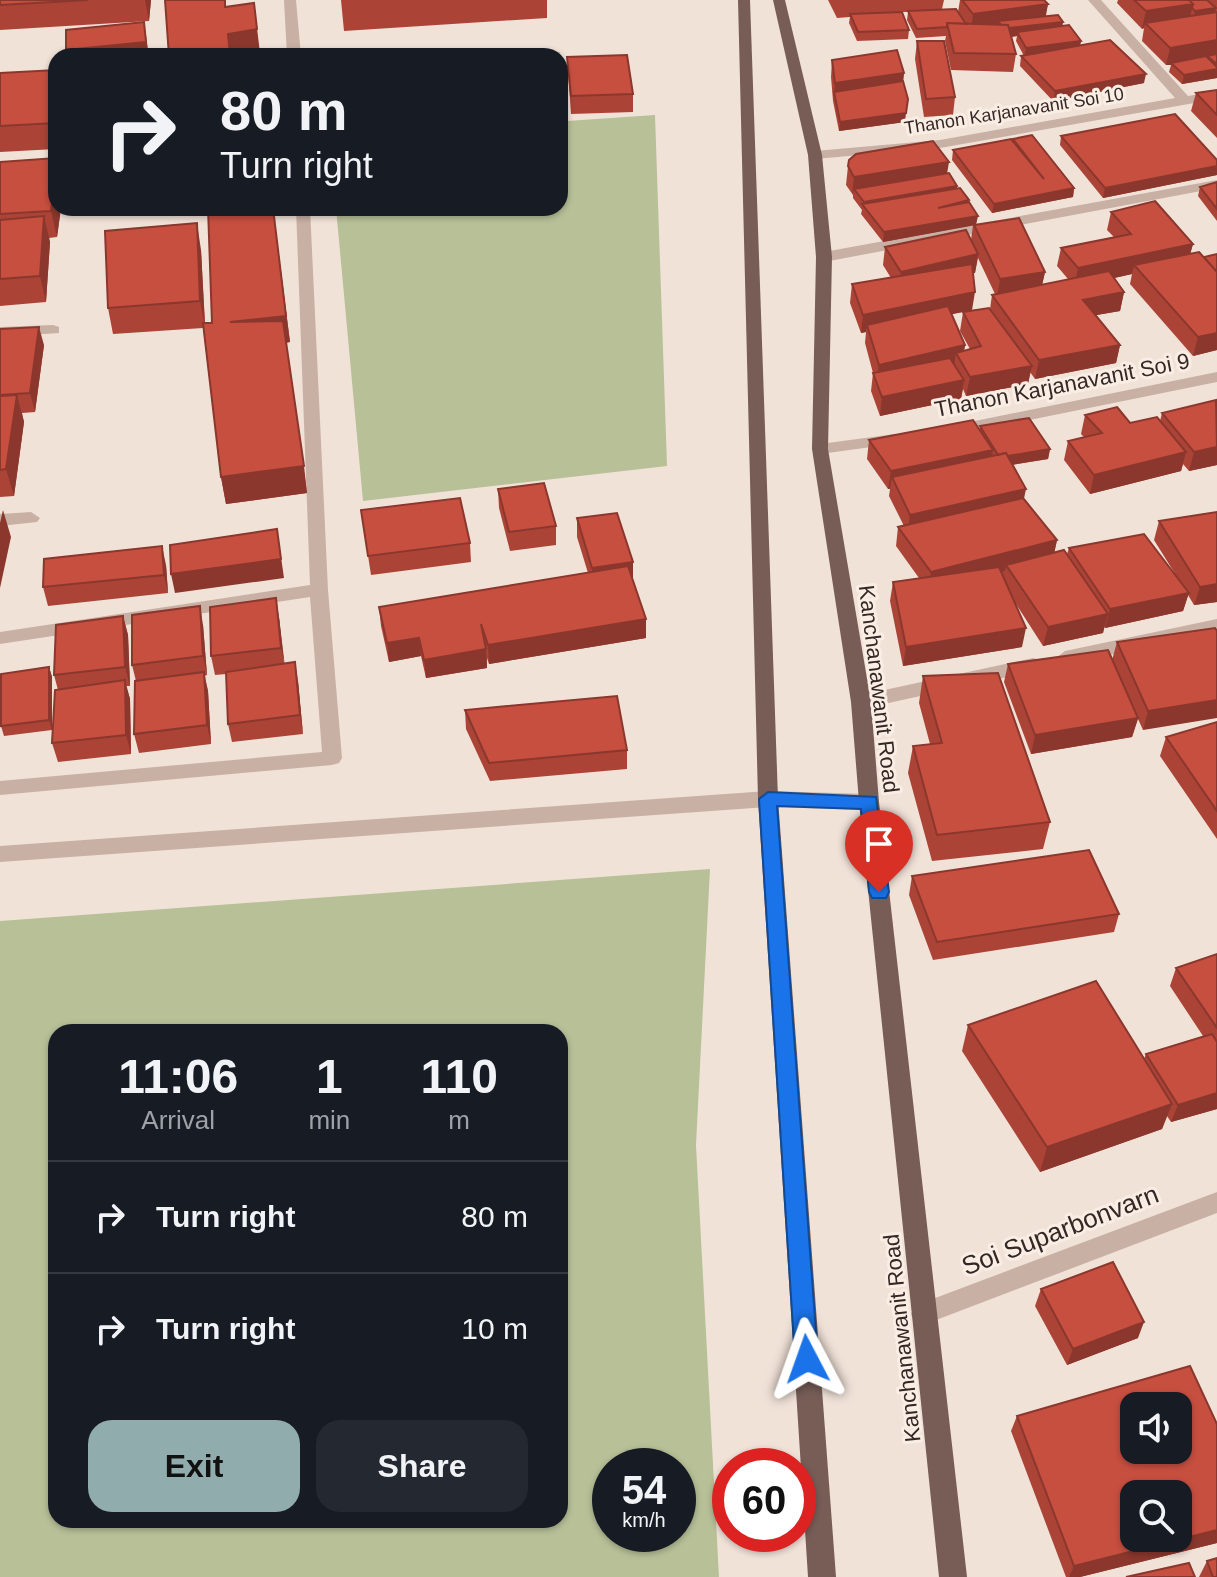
<!DOCTYPE html>
<style>
:root{--surface:#171b24;--page:#242831;--text:#f1f3f6;--muted:#9ea1a6;--line:#363941;--accent:#91acac}
body{margin:0;font-family:Helvetica,sans-serif;background:var(--page);color:var(--text);height:100vh;display:flex;flex-direction:column;font-size:30px;white-space:nowrap}
*{box-sizing:border-box;margin:0}
p{font-size:26px;color:var(--muted)}
.icon{flex:none;width:44px;height:44px;fill:none;stroke:currentColor;stroke-width:2;stroke-linecap:round;stroke-linejoin:round}
.map{position:relative;flex:1;overflow:hidden}
.side{position:absolute;left:48px;top:1024px;width:520px;height:504px;display:flex;flex-direction:column;background:var(--surface);border-radius:24px;box-shadow:0 2px 6px #0004}
.side>*{flex:none}
.guide{position:absolute;left:48px;top:48px;width:520px;height:168px;border-radius:24px;box-shadow:0 2px 6px #0004;background:#171b24;color:var(--text);overflow:hidden}
.tools{position:absolute;left:1120px;top:1392px;display:grid;gap:16px}
.tools a{display:grid;place-items:center;width:72px;height:72px;border-radius:16px;background:var(--surface);box-shadow:0 2px 6px #0004;font-size:40px}
.speed{position:absolute;left:592px;top:1448px;display:flex;gap:16px;font-size:40px;font-weight:700;text-align:center}
.speed>*{display:grid;place-content:center;width:104px;height:104px;border-radius:50%;background:var(--surface);box-shadow:0 2px 6px #0004;line-height:1}
.speed small{font-size:20px;font-weight:400}
.speed .limit{border:12px solid #d22;background:#fff;color:#111}
.pin{position:absolute;display:grid;place-items:center;width:68px;height:68px;color:#fff;margin:-82px -34px;border-radius:50% 50% 50% 0;rotate:-45deg;box-shadow:0 0 8px #0007}
.pin .icon{rotate:45deg}
.me{position:absolute;width:88px;margin:-44px;rotate:356deg;stroke-linejoin:round;filter:drop-shadow(0 0 6px #0008)}
.turn{display:flex;align-items:center;gap:28px;height:168px;padding:0 40px;font-size:36px}
.turn .icon{width:104px;height:104px;stroke-width:2.5}
.turn b{display:block;font-size:56px;line-height:68px}
.eta{display:flex;justify-content:space-evenly;align-items:center;height:136px;text-align:center}
.eta b{font-size:48px;font-weight:700;line-height:56px}
.cta{display:flex;gap:16px;margin-top:auto;padding:16px 40px}
.cta a{flex:1;height:92px;border-radius:24px;background:var(--accent);color:#111;font-size:32px;font-weight:700;line-height:92px;text-align:center}
.cta a+a{background:var(--page);color:var(--text)}
ul{padding:0;list-style:none}
li{display:flex;align-items:center;gap:24px;height:112px;padding:0 40px;border-top:2px solid var(--line)}
li div{flex:1}
li b{display:block;font-size:30px}
li em{font-style:normal}
.map>svg:first-child{display:block}
</style>
<div class="map">
<svg width="1217" height="1577" viewBox="0 0 1217 1577">
<rect width="100%" height="100%" fill="#f1e2d8"/>
<path fill="#b8c098" fill-rule="evenodd" d="M560,52L567,121L655,115L667,466L363,501L336,208H560V56H510Z
M710,869L696,1145L719,1577H0V921ZM56,1032H560V1520H56ZM610,1466H678V1534H610Z"/>
<g fill="none" stroke-linecap="round" stroke-linejoin="round">
<path fill="#c9b0a4" fill-rule="evenodd" d="M284,0H296L301,56H287Z
M1088,0H1101L1188,96L1217,91V99L940,148L815,159L808,155L815,151L940,140L1175,98Z
M1217,180V188L824,262L816,257L824,252Z
M296,208H310L328,590L342,758L339,763L332,765L0,795V781L322,752L310,597L0,644V632L310,585Z
M53,325L59,327V333L0,337V327Z
M1217,372V382L950,436L942,431L950,426Z
M895,434L901,435L903,439L901,443L820,454L812,449L820,444Z
M31,512L40,518L37,522L0,526V514Z
M1217,619V631L1065,665L1056,658L1065,651Z
M1033,658L1040,660L1042,665L1040,670L861,709L851,702L861,695Z
M768,791L869,794L876,797L879,802L876,807L869,810L768,807L0,862V846Z
M1217,1192V1213L923,1325L914,1322L911,1314L914,1306Z"/>
<path fill="#775d56" fill-rule="evenodd" d="M738,0H750L778,799L836,1577H808L758,799Z
M773,0H785L822,155L832,257L828,449L871,702L879,802L967,1577H939L859,802L851,702L812,449L816,257L808,155Z"/>
</g>
<path fill="#ab4437" fill-rule="evenodd" d="M0,0H151L149,21L0,30Z
M341,0H547V18L344,31Z
M828,0H944L942,9L917,11L958,12L960,0H1044L1048,4L1045,16L1063,26L1081,41L1080,45L1144,83L1053,101L1020,66L1021,56H1024L1016,41L1017,36L1011,37L1016,54L1013,72L951,70L945,41L946,36L916,38L907,20L908,12H902L909,30L908,39L857,41L849,23L850,17L837,18Z
M1118,0H1217V78L1182,84L1169,72L1171,65H1166L1142,41L1144,28L1142,29L1117,3Z
M917,41L955,97L953,115L924,117L915,59Z
M567,57L633,94V112L571,114Z
M832,60L904,73L903,81L905,122L839,131L833,101L831,77Z
M56,70V149L0,152V73Z
M1217,90V138L1191,111L1196,93Z
M1061,136L1217,160V175L1103,198L1060,145Z
M1013,139L1074,188L1073,197L992,213L952,160L953,150L1013,141Z
M0,162L56,208H61L57,237L49,238L50,242L46,302L0,306Z
M848,166L947,174L957,188L969,200L976,225L1045,272L1042,285L1068,279L1057,266L1061,248L1114,237L1107,230L1111,212L1193,244L1190,254L1204,257L1217,254V350L1193,356L1130,284L1132,274L1114,278L1124,292L1120,311L1096,315L1120,345L1116,363L1035,379L1030,372L1028,384L966,396L963,389L961,399L880,416L871,391L873,373L865,343L866,332L861,333L850,303L852,284L891,278L883,265L885,247L971,240L973,225L883,242L861,214L862,210L853,198V195L846,185ZM978,258L995,294L992,295L990,309L972,310L973,273H975ZM963,312L960,331L970,349L964,351L965,345L951,314Z
M1217,182V221L1198,196L1200,187Z
M273,208L290,342L286,343L307,493L226,504L221,477L203,328L113,334L108,308L201,250L205,323H212Z
M0,329L44,345L35,412L22,413L24,422L14,496L0,497Z
M1217,401V465L1189,471L1183,464L1181,471L1090,494L1064,460L1068,441L1084,437L1081,434L1085,415L1130,423L1160,421L1162,413Z
M980,426L1050,449L1048,459L1012,465L1024,499L1057,540L1054,553L1067,554L1069,548L1177,577L1154,540L1159,521L1217,512V602L1194,605L1188,595L1183,611L1105,628L1104,626L1103,633L1043,646L1016,604L1022,647L903,666L890,601L893,582L919,578L896,546L898,527L904,526L889,496L890,489H888L867,459L869,440L980,430Z
M498,489L556,526V545L510,551L499,508Z
M361,510L470,543L471,562L371,575Z
M577,518L633,562V580L646,619V638L489,664L487,658V668L426,678L421,656L389,662L381,626L379,607L588,573L577,537Z
M166,565L168,593L48,606L43,587Z
M123,616L128,635L130,686H126L130,699L131,754L58,762L52,743L58,690L54,675Z
M279,617L284,663L298,681L303,734L232,742L228,724L226,674L215,675L211,656Z
M203,625L207,675L204,676L208,691L211,744L139,753L134,734L136,681L132,665Z
M1215,628L1143,730L1138,719L1132,737L1031,754L1004,682L1008,664L1112,660L1117,642Z
M49,667L52,677V730L4,736L1,726Z
M923,676L1050,822L1043,849L932,861L908,773L913,746L930,744L919,703Z
M465,710L627,750V769L490,781L466,729Z
M1217,723V839L1160,756L1166,737Z
M912,876L1119,914L1114,932L933,960L909,895Z
M1217,954V1109L1171,1122L1167,1116L1162,1129L1040,1172L962,1051L968,1025L1144,1059L1146,1054L1203,1036L1170,986L1176,968Z
M1041,1289L1138,1338L1067,1365L1035,1306Z
M1017,1416L1217,1543L1080,1577H1066L1011,1431Z
M1207,1561L1217,1577H1199Z"/>
<path fill="#8b372d" d="M145,0H151L149,21Z
M254,3L260,53L246,56H230L228,34Z
M1048,4L1045,21H998L997,28L971,31L973,14Z
M1193,4L1189,22L1145,23L1144,28L1142,29L1146,11Z
M1216,8L1214,17L1193,20L1195,11Z
M144,22L149,56H68L66,50Z
M1063,22L1062,31L1017,32V36L1002,38L1003,29Z
M1217,40V57L1207,56L1206,59L1171,63V65H1166L1170,48Z
M1081,41L1079,50L1024,57L1026,48Z
M1217,69V78L1182,84L1184,75Z
M904,73L902,90L834,92L835,83Z
M1146,74L1144,83L1053,101L1055,91Z
M906,113L905,122L839,131L840,122Z
M949,162L946,180L854,189L852,195L854,177Z
M1217,166V175L1103,198L1105,188Z
M56,172V208H61L57,237L51,211Z
M957,186L956,196L864,206V202Z
M1074,188L1073,197L992,213L994,204Z
M273,208L290,342L234,349Z
M44,216L50,242L46,302L40,276Z
M978,216L976,225L883,242L884,232Z
M197,223L201,250L205,327L200,301Z
M1193,244L1188,262L1134,265L1132,274L1074,287L1078,268Z
M978,254L975,273L899,290L901,272Z
M1045,272L1041,290L997,298L1000,279Z
M975,292L972,310L869,332L867,325L866,332L861,333L863,315Z
M1124,292L1120,311L1080,318L1083,300Z
M39,327L44,345L35,412L30,393Z
M1217,333V350L1193,356L1198,337Z
M965,345L962,363L956,353L954,366L876,383L879,365Z
M1120,345L1116,363L1035,379L1039,360Z
M1032,366L1028,384L966,396L970,377Z
M964,380L961,399L880,416L882,397Z
M17,395L24,422L14,496L6,469Z
M1217,447V465L1189,471L1194,452Z
M1050,449L1048,459L997,467L999,458Z
M993,450L989,469L892,477L890,489H888L891,471Z
M1186,452L1181,471L1090,494L1094,475Z
M304,466L307,493L226,504L221,477Z
M1026,489L1022,508L907,534L910,515Z
M3,510L11,537L0,588V523Z
M277,529L284,578L175,593L171,574Z
M1057,540L1053,559L1006,565L1005,571L928,590L931,572Z
M162,546L166,565L168,593L164,575Z
M633,562V581L593,587L592,568Z
M1217,584V602L1194,605L1200,587Z
M1189,593L1183,611L1105,628L1110,609Z
M276,598L279,617L285,667L281,648Z
M200,606L203,625L207,675L203,656Z
M1108,614L1103,633L1043,646L1048,627Z
M123,616L128,635L130,686L125,667Z
M646,619V638L489,664L488,645Z
M1026,628L1022,647L903,666L906,647Z
M419,638L421,656L389,662L387,643Z
M486,649L487,668L426,678L424,660Z
M295,662L298,681L303,734L300,715Z
M49,667L52,677V730L49,720Z
M204,672L208,691L211,744L207,725Z
M125,680L130,699L131,754L126,735Z
M1217,700V718L1143,730L1148,711Z
M1138,718L1132,737L1031,754L1035,735Z
M1217,1093V1109L1171,1122L1178,1105Z
M1172,1104L1162,1129L1040,1172L1047,1147Z
M1144,1322L1138,1338L1067,1365L1073,1349Z
M1217,1530V1543L1080,1577H1069L1074,1566Z"/>
<path fill="#c74f40" stroke="#8b372d" stroke-width="2" fill-rule="evenodd" d="M0,0H88L0,5Z
M165,0H225V7L254,3L257,29L228,34L230,56H169Z
M962,0H1044L1048,4L973,14Z
M1134,0H1189L1193,4L1146,11Z
M1189,0H1207L1216,8L1195,11L1192,8L1193,4Z
M956,9L966,24L947,23V27L917,29L908,11Z
M902,12L909,30L858,32L850,14Z
M1217,12V40L1170,48L1145,23Z
M1058,15L1063,22L1009,28L1008,25H1001L998,21Z
M144,22L146,42L66,50V30Z
M947,23L1008,25L1016,54L954,53Z
M1069,25L1081,41L1026,48L1017,32Z
M1110,40L1146,74L1055,91L1021,56Z
M917,41H944L955,97L926,99Z
M897,50L904,73L835,83L832,60Z
M1217,54V64L1207,56Z
M627,55L633,94L571,96L567,57Z
M1206,56L1217,67V69L1184,75L1171,63Z
M56,70V123L0,126V73Z
M903,81L908,99L906,113L840,122L834,92Z
M1217,90V115L1196,93Z
M1175,114L1217,160V166L1105,188L1061,136Z
M1032,135L1074,188L994,204L953,150L1011,139L1044,179L1013,139Z
M933,141L949,162L854,177L848,166L849,160L856,154Z
M56,158V172L51,211L0,214V162Z
M949,173L957,186L864,202L854,189Z
M1217,182V209L1200,187Z
M960,188L969,200L938,208L969,202L978,216L884,232L862,204Z
M1155,201L1193,244L1078,268L1061,248L1131,234L1111,212Z
M208,208H273L286,316L230,322L283,321L304,466L221,477L203,323H212Z
M44,216L40,276L0,279V220Z
M1019,218L1045,272L1000,279L974,225Z
M197,223L200,301L108,308L105,231Z
M966,230L978,254L901,272L885,247Z
M1199,252L1217,272V333L1198,337L1134,265Z
M1217,254V272L1204,257Z
M972,264L975,292L863,315L852,284Z
M1109,271L1124,292L1083,300L1120,345L1039,360L992,295Z
M948,306L965,345L879,365L867,325Z
M989,308L1032,366L970,377L956,353L981,346L963,312Z
M39,327L30,393L0,395V329Z
M950,358L964,380L882,397L873,373Z
M17,395L6,469L0,470V396Z
M1216,400L1217,447L1194,452L1162,413Z
M1117,407L1130,423L1157,417L1186,452L1094,475L1068,441L1102,433L1085,415Z
M1029,418L1050,449L1008,456L1006,453L998,455L980,426Z
M973,420L993,450L891,471L869,440Z
M1006,453L1026,489L910,515L892,477Z
M544,483L556,526L509,532L498,489Z
M460,498L470,543L368,556L361,510Z
M1023,498L1057,540L931,572L898,527Z
M1217,512V584L1200,587L1159,521Z
M617,513L633,562L592,568L577,518Z
M277,529L281,559L171,574L170,545Z
M1144,534L1189,593L1110,609L1069,548Z
M162,546L164,575L43,587L44,559Z
M1064,550L1108,614L1048,627L1006,565Z
M628,566L646,619L488,645L481,624L486,649L424,660L419,638L387,643L379,607Z
M999,567L1026,628L906,647L893,582Z
M276,598L281,648L211,656L210,607Z
M200,606L203,656L132,665V615Z
M123,616L125,667L54,675L56,625Z
M1215,628L1217,631V700L1148,711L1117,642Z
M1108,650L1138,718L1035,735L1008,664Z
M295,662L300,715L228,724L226,672Z
M49,667V720L1,726V674Z
M204,672L207,725L134,734L135,681Z
M998,673L1050,822L937,835L913,746L942,743L923,676Z
M125,680L126,735L52,743L55,690Z
M617,696L627,750L489,763L465,710Z
M1217,722V811L1166,737Z
M1089,850L1119,914L937,942L912,876Z
M1217,954V1028L1176,968Z
M1096,981L1172,1104L1047,1147L968,1025Z
M1212,1034L1217,1042V1093L1178,1105L1146,1054Z
M1113,1262L1144,1322L1073,1349L1041,1289Z
M1190,1366L1217,1424V1530L1074,1566L1017,1416ZM1134,1406H1178V1450H1134ZM1134,1494H1178V1538H1134Z
M1217,1558V1577H1213L1207,1561Z
M1189,1563L1195,1577H1126Z"/>
<path fill="#1a73e8" stroke="#114b97" stroke-width="2" d="M768,792L876,797L889,892L886,898H872L869,892L861,809L777,806L818,1359L815,1367L807,1370L799,1367L795,1359L759,799Z"/>
<g text-anchor="middle" dominant-baseline="central" stroke-width="6" stroke-linejoin="round" paint-order="stroke">
<g font-size="18" fill="#342826" stroke="#f9ede4">
<text transform="translate(1014 111) rotate(-9)">Thanon Karjanavanit Soi 10</text>
</g>
<g font-size="22" fill="#342826" stroke="#f9ede4">
<text transform="translate(1062 385) rotate(-11)">Thanon Karjanavanit Soi 9</text>
<text transform="translate(879 689) rotate(83)">Kanchanawanit Road</text>
<text transform="translate(902 1338) rotate(-96)">Kanchanawanit Road</text>
</g>
<g font-size="26" fill="#342826" stroke="#f9ede4">
<text transform="translate(1060 1230) rotate(-21)">Soi Suparbonvarn</text>
</g>
</g>
</svg>
<div class="tools">
<a><svg class="icon" aria-label="sound" viewBox="0 0 24 24"><path d="M4 9h4l5-4v14l-5-4H4zM17 9q2 3 0 6"/></svg></a>
<a><svg class="icon" aria-label="search" viewBox="0 0 24 24"><circle cx="10" cy="10" r="6"/><path d="M15 15l6 6"/></svg></a>
</div>
<div class="speed"><div>54<small>km/h</small></div><div class="limit">60</div></div>
<div class="pin" style="left:879px;top:892px;background:#d93025"><svg class="icon" aria-label="arrive" viewBox="0 0 24 24"><path d="M6 21V4h12l-3 4 3 4H6"/></svg></div>
<svg class="me" style="left:807px;top:1359px" viewBox="-20 -20 40 40"><path d="M0-17L14 15 0 8-14 15z" fill="#1a73e8" stroke="#fff" stroke-width="4"/></svg>
<div class="guide">
<div class="turn"><svg class="icon" aria-label="right" viewBox="0 0 24 24"><path d="M7 20v-9h11M14 6l5 5-5 5"/></svg><div><b>80 m</b>Turn right</div></div>
</div>
<section class="side">
<div class="eta">
<div><b>11:06</b><p>Arrival</p></div>
<div><b>1</b><p>min</p></div>
<div><b>110</b><p>m</p></div>
</div>
<ul>
<li><svg class="icon" aria-label="right" viewBox="0 0 24 24"><path d="M7 20v-9h11M14 6l5 5-5 5"/></svg><div><b>Turn right</b></div><em>80 m</em></li>
<li><svg class="icon" aria-label="right" viewBox="0 0 24 24"><path d="M7 20v-9h11M14 6l5 5-5 5"/></svg><div><b>Turn right</b></div><em>10 m</em></li>
</ul>
<div class="cta"><a>Exit</a><a>Share</a></div>
</section>
</div>
